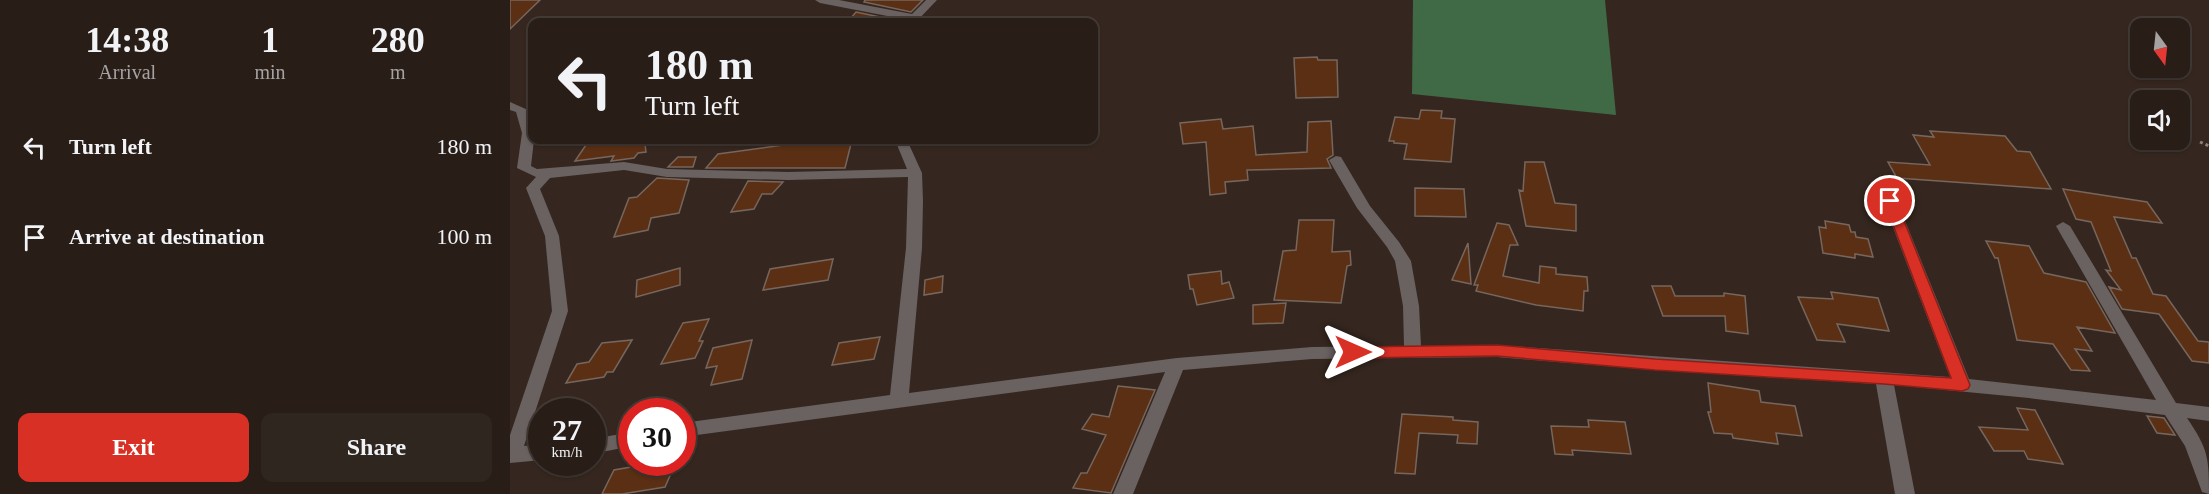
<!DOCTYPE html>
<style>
:root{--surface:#281d17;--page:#302620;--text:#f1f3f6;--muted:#a5a2a1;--line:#443b36;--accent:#d93025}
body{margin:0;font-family:Georgia,serif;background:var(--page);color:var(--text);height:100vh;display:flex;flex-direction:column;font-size:22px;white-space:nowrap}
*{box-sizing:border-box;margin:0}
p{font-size:20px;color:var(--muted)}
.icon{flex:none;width:33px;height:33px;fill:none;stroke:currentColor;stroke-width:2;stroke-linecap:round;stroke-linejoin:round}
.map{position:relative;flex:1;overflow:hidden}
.drawer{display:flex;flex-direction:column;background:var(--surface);width:510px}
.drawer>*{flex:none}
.hud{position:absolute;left:18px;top:18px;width:570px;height:126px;border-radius:12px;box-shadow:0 2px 4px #0004,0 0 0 2px var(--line);background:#281d17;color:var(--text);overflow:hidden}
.needle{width:39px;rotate:165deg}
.tools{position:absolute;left:1620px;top:18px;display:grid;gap:12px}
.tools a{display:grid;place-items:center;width:60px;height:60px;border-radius:12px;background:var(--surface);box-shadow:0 2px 4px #0004,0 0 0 2px var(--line);font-size:30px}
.speed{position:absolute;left:18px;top:398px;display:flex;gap:12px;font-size:30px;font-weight:700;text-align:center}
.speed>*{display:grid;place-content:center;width:78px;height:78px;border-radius:50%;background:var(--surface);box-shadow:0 2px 4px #0004,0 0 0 2px var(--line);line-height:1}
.speed small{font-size:15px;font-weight:400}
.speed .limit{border:9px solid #d22;background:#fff;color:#111}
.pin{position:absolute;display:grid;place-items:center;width:51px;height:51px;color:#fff;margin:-26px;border:3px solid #fff;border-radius:50%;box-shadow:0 2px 6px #0007}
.me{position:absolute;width:66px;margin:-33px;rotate:90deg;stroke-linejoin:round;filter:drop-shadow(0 0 4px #0008)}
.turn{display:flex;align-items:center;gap:21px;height:126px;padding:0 18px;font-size:27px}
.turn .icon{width:78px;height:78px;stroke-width:2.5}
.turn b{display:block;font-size:42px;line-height:51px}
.eta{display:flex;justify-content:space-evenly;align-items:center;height:102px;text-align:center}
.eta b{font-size:36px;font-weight:600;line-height:42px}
.action{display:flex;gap:12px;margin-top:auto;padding:12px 18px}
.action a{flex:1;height:69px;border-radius:12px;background:var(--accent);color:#fff;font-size:24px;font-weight:600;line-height:69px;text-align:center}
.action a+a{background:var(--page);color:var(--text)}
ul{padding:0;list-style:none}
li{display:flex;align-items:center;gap:18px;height:90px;padding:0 18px}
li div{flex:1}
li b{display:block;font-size:22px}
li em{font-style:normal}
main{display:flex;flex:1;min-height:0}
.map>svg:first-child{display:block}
</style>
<main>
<section class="drawer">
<div class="eta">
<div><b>14:38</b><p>Arrival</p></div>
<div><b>1</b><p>min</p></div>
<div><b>280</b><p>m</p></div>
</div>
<ul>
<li><svg class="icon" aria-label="left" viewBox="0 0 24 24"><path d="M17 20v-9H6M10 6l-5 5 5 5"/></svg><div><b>Turn left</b></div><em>180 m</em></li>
<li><svg class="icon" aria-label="arrive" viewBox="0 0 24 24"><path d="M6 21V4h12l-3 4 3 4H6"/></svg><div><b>Arrive at destination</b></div><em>100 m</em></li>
</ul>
<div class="action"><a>Exit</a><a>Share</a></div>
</section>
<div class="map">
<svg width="1699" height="494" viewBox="0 0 1699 494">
<rect width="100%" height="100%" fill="#35271f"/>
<path fill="#406945" d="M903,0H1095L1106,115L902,94Z"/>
<path fill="#5a2f14" stroke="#76665d" stroke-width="1.5" d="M0,0H30L0,29Z
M355,0H413L401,12L354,2Z
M346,12L394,22H350L353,20L341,18Z
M807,57L808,60H827L828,97L786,98L784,58Z
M911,110L932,111L931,118L945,119L941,162L894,159L897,144L884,143V141H879L885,117L909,119Z
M711,119L713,129L743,126L746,155L797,152L798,122L821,121L823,155L817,159L821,168L737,170L738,180L715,182L716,193L700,195L696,142L673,144L670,123Z
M1420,131L1495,136L1507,151L1520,152L1541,189L1387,178L1378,162L1420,165L1403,135L1424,137Z
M97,140L95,143L138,140L135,144L136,152L128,153L124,158L101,161L104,156L65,161L78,142Z
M342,140L335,168H196L208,154L288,143L287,145Z
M168,157H186L183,167H158Z
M1015,162H1034L1045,203L1066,205V231L1016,226L1009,190L1013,191Z
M147,178L179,180L169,213L141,218L138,230L104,237L119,198L127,197Z
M238,181L273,182L262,194H252L244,209L221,212Z
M905,188L954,189L956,217L905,216Z
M1553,189L1637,202L1652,223L1604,217L1622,258H1626L1643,294L1656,296L1688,341L1699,342V363L1682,361L1649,314L1612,309L1599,287L1611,290L1596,270L1601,271L1581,222L1566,219Z
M789,220H824L822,252L840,251L841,265L837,266L831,303L764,300L773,251L786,250Z
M1315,221L1339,225L1341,232H1345L1346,237L1358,239L1363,257L1345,254V258L1313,253L1309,227L1316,228Z
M987,223L999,225L1008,245H1000L993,276L1029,283L1030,266L1046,268V274L1077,277L1078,291H1074L1073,311L1026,305L966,291L968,285H964Z
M1476,241L1519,246L1534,273L1576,282L1605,333L1567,327L1582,351L1565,349L1580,371L1561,370L1543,344L1507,340L1488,258H1485Z
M958,243L961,284L942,280Z
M323,259L318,280L253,290L260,269Z
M170,268V285L126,297L127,280Z
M711,271L712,284L719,282L724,298L687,305L683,289H680L678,275Z
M433,276L432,292L414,295L415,280Z
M1142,286H1161L1165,296H1214V293L1235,296L1238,334L1216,331L1215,316H1153Z
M1321,292L1368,298L1379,331L1327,324L1335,342L1307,340L1288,297L1323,299Z
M776,303L773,323L743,324V305Z
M199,319L189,341H193L185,358L151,364L173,323Z
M370,337L364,359L322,365L329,343Z
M122,340L103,372H97L94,377L56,383L67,364L79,362L92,343Z
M242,340L232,379L201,385L207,366L196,368L203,348Z
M1198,383L1249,391L1251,402L1285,406L1292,436L1266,433L1268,444L1223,438L1222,434L1204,433L1198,412H1201Z
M608,386L645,390L601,493L563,488L571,473H577L596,435L572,429L582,414L599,417Z
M1507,408L1525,410L1553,464L1518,459L1514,451H1484L1469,427L1518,430Z
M892,414L943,417V420L968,422L967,444L947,443L948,435L909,433L905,474L885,473Z
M1637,416L1654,418L1665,435L1647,433Z
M1078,420L1115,422L1121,454L1062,450L1063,455L1045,454L1041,426L1079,427Z
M150,462H166L155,487L112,494H92L104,470Z"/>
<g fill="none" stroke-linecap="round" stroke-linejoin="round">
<path stroke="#8d817a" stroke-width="3" stroke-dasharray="3 3" stroke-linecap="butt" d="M1690,142L1699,146"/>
<path fill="#6a6161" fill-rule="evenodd" d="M305,0H329L402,14L416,0H427L406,22H396L398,20L310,3Z
M0,102L18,110L24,140L21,166L27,169L114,162L157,169L278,172L397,169L385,140H397L412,173L413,201L412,248L399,393L667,358L802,347L894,346L893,306L885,261L877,247L847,208L819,160L826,156L831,157L860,206L889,242L901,261L909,306L911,346L987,345L1440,377L1373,201L1380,197L1387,201L1459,379L1646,400L1546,226L1553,222L1560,226L1666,403L1699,407V421L1677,418C1698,449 1699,457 1699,494L1692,492L1675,446L1655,415L1519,398L1384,385L1405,494H1385L1366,384L1145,370L987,357L802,359L673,370L623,494H603L655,372L172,437V423L380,395L396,248L398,177L278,180L157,177L114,170L40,178L30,189L49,236L58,311L14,446L32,444V460L0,463V435L42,311L35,236L16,188L26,177L7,168L12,133L6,112L0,110Z
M122,432V446L82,454V439Z"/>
</g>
<path fill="#d93025" stroke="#8d1f18" stroke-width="1.5" d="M1380,197L1386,201L1460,385L1458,389L1452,391L1374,384L1145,370L987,356L843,358L837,356L835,352L837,348L843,347L987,345L1145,359L1441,378L1374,201Z"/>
</svg>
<div class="tools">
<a><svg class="needle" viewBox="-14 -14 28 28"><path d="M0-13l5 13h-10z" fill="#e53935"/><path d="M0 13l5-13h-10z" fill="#a5a2a1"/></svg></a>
<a><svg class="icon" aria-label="sound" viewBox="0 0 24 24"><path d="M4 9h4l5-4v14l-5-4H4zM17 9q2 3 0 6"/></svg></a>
</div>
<div class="speed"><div>27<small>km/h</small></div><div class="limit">30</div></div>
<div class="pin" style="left:1380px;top:201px;background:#d93025"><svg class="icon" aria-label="arrive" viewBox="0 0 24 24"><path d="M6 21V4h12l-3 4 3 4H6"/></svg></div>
<svg class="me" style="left:843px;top:352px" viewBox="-20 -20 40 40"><path d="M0-17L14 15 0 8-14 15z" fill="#d93025" stroke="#fff" stroke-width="4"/></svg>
<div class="hud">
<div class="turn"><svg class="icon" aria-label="left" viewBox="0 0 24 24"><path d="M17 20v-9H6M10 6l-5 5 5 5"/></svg><div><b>180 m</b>Turn left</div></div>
</div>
</div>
</main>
